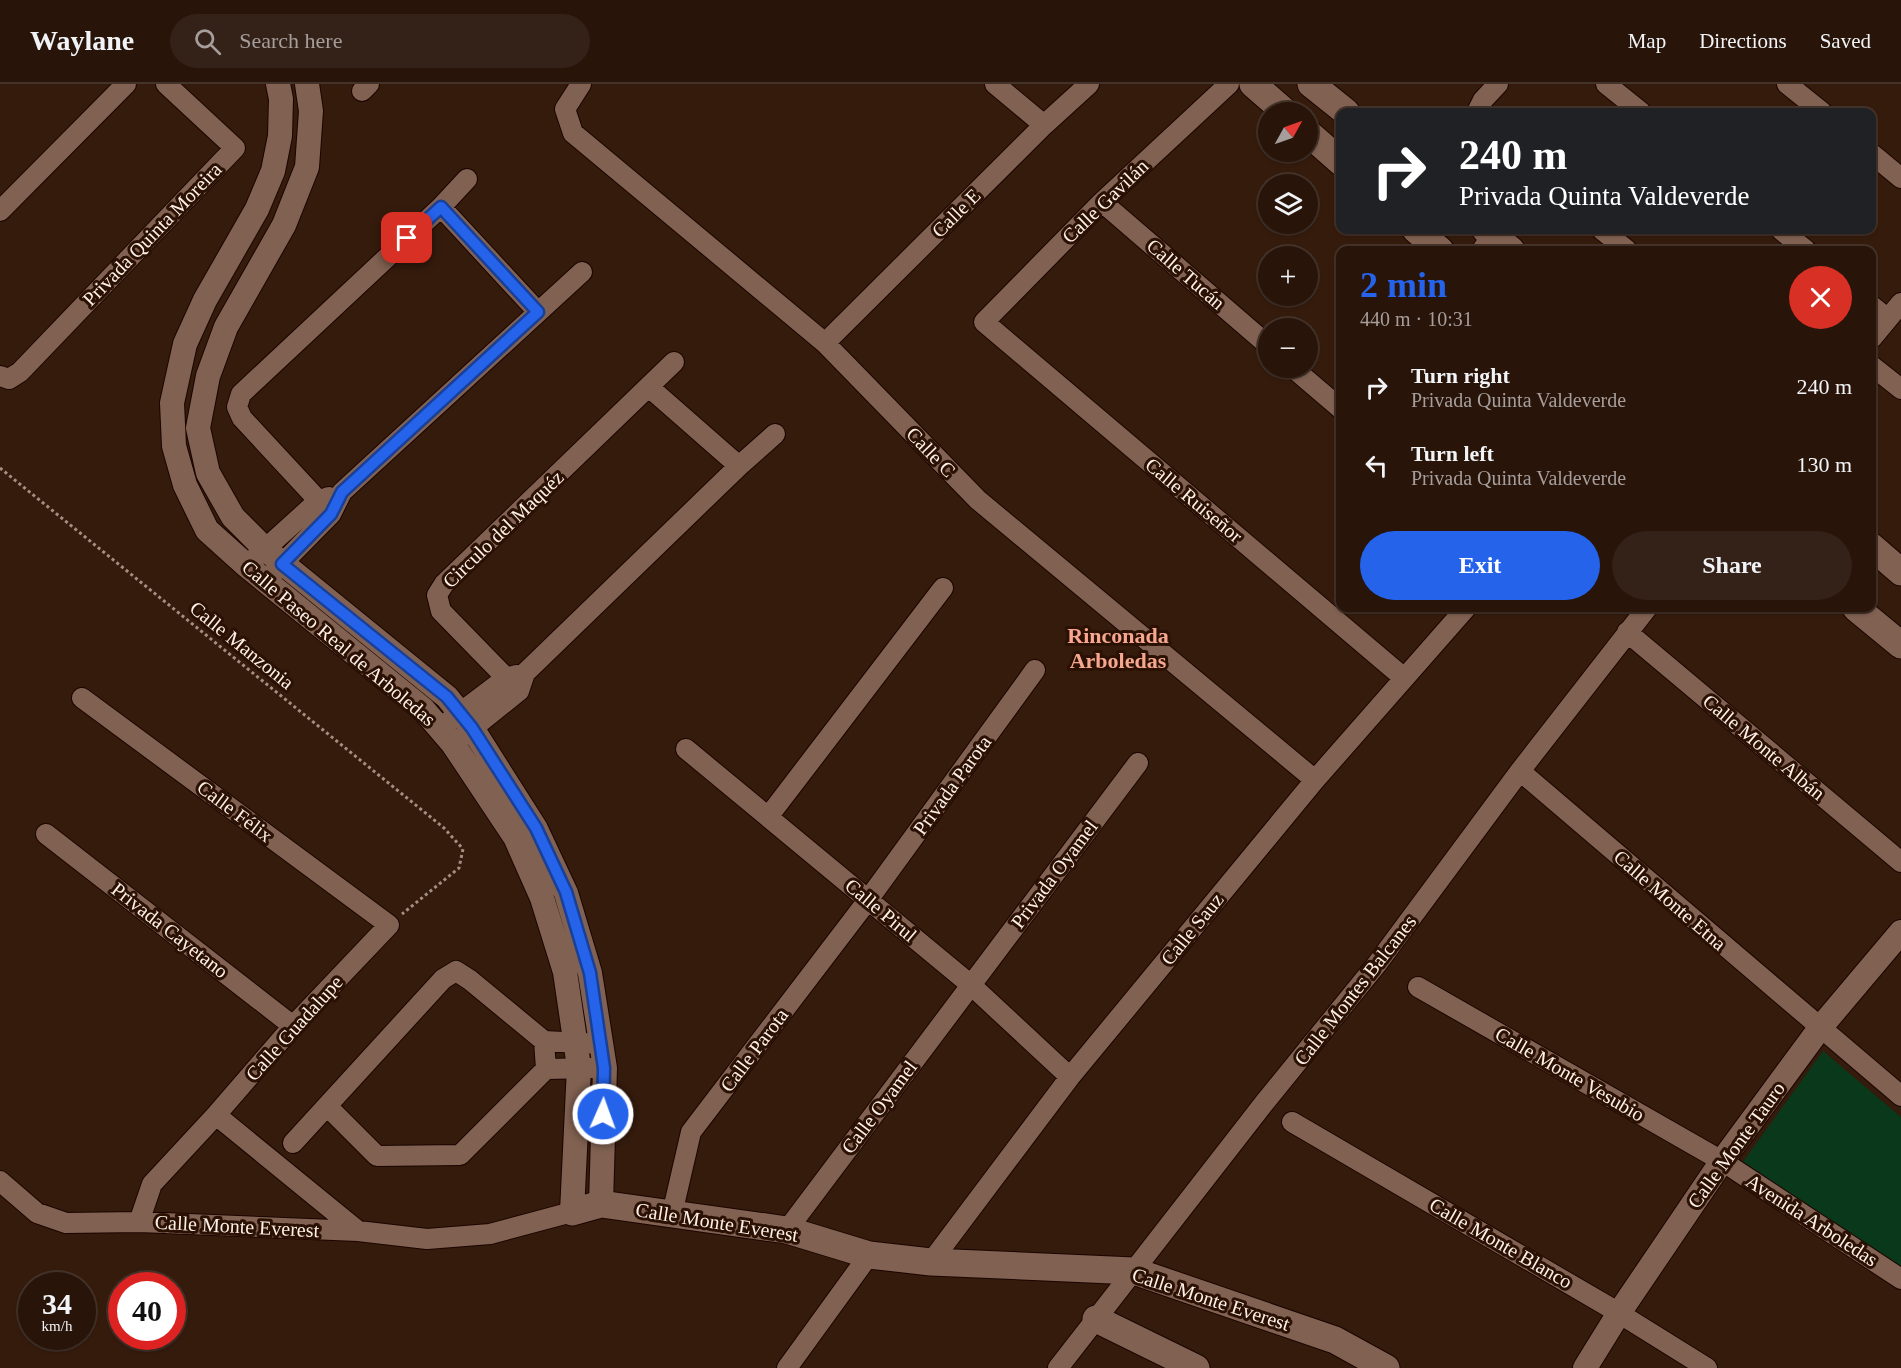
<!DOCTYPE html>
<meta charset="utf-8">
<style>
:root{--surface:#281409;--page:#342117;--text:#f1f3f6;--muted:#a59e9c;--line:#44332a;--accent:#2563eb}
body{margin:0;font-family:Georgia,serif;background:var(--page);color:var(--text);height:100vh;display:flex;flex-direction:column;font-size:22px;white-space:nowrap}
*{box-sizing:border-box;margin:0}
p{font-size:20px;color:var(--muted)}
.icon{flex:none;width:33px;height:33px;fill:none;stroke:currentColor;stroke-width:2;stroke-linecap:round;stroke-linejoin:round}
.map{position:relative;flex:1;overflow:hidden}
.drawer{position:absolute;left:1336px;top:162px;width:540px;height:366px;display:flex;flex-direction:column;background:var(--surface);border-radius:12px;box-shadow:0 2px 4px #0004,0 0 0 2px var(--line)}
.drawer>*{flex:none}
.banner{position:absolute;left:1336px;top:24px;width:540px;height:126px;border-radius:12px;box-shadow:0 2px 4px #0004,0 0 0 2px var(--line);background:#202124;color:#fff;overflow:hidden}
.needle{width:39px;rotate:50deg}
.buttons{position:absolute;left:1258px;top:18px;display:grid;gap:12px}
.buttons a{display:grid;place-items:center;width:60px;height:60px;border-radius:50%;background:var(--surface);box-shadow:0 2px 4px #0004,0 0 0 2px var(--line);font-size:30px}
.speed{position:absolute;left:18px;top:1188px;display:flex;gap:12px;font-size:30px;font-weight:700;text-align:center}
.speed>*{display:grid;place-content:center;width:78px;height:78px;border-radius:50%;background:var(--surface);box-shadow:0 2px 4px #0004,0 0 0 2px var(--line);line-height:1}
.speed small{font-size:15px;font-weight:400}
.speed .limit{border:9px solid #d22;background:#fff;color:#111}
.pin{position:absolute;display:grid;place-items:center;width:51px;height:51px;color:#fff;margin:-26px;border-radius:12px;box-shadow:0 3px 9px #0006}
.me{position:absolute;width:66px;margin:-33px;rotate:2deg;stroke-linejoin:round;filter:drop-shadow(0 0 4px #0008)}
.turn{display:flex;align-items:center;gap:21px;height:126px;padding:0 24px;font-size:27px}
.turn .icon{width:78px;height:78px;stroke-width:2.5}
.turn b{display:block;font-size:42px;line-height:51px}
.round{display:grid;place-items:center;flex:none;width:63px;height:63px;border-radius:32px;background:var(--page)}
.overview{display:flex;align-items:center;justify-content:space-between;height:102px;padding:0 24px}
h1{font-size:36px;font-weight:600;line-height:45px;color:var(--accent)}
.primary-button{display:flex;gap:12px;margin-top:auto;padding:12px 24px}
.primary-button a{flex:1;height:69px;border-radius:36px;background:var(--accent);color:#fff;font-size:24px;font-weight:600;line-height:69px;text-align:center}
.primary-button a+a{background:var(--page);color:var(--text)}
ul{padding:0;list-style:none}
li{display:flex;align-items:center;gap:18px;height:78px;padding:0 24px}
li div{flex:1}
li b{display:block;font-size:22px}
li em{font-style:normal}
header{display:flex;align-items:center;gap:36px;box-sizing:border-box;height:84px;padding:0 30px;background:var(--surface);border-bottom:2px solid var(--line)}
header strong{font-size:28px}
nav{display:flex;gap:33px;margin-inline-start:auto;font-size:21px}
.search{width:420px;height:54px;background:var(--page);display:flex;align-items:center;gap:15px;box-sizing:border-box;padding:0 21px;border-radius:33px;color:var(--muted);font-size:22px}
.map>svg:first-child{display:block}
</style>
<header>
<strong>Waylane</strong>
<div class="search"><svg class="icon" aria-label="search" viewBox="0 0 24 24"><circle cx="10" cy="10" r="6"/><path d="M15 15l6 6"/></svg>Search here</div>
<nav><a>Map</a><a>Directions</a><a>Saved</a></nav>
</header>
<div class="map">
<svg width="1901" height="1284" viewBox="0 0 1901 1284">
<rect width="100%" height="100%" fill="#351b0c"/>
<path fill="#0a381b" d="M1823,967L1901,1033V1183L1742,1079Z"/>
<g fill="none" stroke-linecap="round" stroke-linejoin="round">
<g stroke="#1b0500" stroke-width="22">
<path id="minor" d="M581,0L565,25L573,49L825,259L978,416L1315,696
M995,0L1044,41
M1229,0L1102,118L984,238L1404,594
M1606,0L1641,28
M1787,0L1822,28
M362,7L369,0
M1477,28L1483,16L1498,0
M1872,70L1901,94
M1102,118L1269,262
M441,123L538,228
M0,127L126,0
M1602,146L1627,166
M1781,146L1806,166
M1482,166L1492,151
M1872,222L1888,235
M1872,254L1901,219
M825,259L1044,41L1089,0
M1872,282L1901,305
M1293,284L1341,325
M0,292L9,295L20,288L235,64L166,0
M650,304L739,382
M331,430L242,334L237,323L241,310L441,123L467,95
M255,474L318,417L329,413
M273,489L331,430L342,408L582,188
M1627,548L1901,778
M519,607L441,527L437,511L444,500L674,278
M82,614L389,841L293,942L216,1031L152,1100L139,1138
M440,644L506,594L517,591
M453,660L519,607L525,589L739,382L775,350
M686,665L971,901L1070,993
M1520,687L1901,1012
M768,733L943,504
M46,750L293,942
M1418,903L1722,1077L1901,1195
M546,985L594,984
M328,1023L377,1072L460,1071L546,985L544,957
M216,1031L358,1147
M1292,1038L1609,1223L1707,1284
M293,1059L443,895L456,887L470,896L544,957L601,960
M0,1097L37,1129L66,1139L139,1138L358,1147L427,1155L490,1150L572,1128
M672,1130L691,1048L868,816L1035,586
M787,1146L1138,679
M931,1178L1070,993L1315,696L1466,524
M787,1284L869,1171
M1058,1284L1265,1018L1377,880L1520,687L1647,524"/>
</g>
<g stroke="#1b0500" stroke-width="26">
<path id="tertiary" d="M278,0L281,15L280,52L273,87L257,125L205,216L185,260L172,319L174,362L185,401L207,446L247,482L423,625L453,660L515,753L542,814L565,888L579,983L572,1128
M307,0L311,27L307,83L284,141L226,243L208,292L198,344L208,389L233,433L265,465L447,613L472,644L536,745L566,809L590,889L605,984L601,1120
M1585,1284L1619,1229L1722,1077L1820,944L1901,848"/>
</g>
<g stroke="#1b0500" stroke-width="29">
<path id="secondary" d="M1253,0L1285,28
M1311,0L1346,28
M1308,49L1341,78
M1416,146L1440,166
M1486,146L1511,166
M1872,463L1901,488
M1856,524L1901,561
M572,1128L601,1120L787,1146L869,1171L931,1178L1134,1187L1335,1256L1386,1284
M1096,1235L1196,1284"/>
</g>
<path stroke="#a38f84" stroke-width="3" stroke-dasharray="3 3" stroke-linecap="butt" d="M0,384L444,744L463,765L459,784L402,830"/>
<use href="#minor" stroke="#816151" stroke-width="20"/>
<use href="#tertiary" stroke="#816151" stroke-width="24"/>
<use href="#secondary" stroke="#816151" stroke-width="27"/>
</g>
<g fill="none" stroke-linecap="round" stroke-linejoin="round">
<g stroke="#184099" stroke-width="15">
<path id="route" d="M407,154L441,123L538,228L342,408L331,430L282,480L447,613L472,644L536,744L566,808L590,889L604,984L603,1030"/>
</g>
<use href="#route" stroke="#2563eb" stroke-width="10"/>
</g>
<g text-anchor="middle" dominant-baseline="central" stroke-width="6" stroke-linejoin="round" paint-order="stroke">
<g font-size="20" fill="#feefe7" stroke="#2a1103">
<text transform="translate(1105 117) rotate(-44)">Calle Gavilán</text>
<text transform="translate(956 129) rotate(-45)">Calle E</text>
<text transform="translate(152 150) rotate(-46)">Privada Quinta Moreira</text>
<text transform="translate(1186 190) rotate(41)">Calle Tucán</text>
<text transform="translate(931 368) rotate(46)">Calle C</text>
<text transform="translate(1194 416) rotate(40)">Calle Ruiseñor</text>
<text transform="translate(503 445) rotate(-44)">Circulo del Maquéz</text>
<text transform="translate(339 559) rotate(40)">Calle Paseo Real de Arboledas</text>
<text transform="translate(242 561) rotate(39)">Calle Manzonia</text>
<text transform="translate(1764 663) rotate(40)">Calle Monte Albán</text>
<text transform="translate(952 701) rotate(-54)">Privada Parota</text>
<text transform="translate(235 727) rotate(37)">Calle Félix</text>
<text transform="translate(1054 790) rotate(-53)">Privada Oyamel</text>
<text transform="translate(1670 816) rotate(41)">Calle Monte Etna</text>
<text transform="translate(881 826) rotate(40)">Calle Pirul</text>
<text transform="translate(1192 845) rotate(-51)">Calle Sauz</text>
<text transform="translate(170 846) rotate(38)">Privada Cayetano</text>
<text transform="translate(1355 906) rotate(-52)">Calle Montes Balcanes</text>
<text transform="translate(294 944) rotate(-48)">Calle Guadalupe</text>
<text transform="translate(754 966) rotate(-53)">Calle Parota</text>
<text transform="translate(1570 990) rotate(30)">Calle Monte Vesubio</text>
<text transform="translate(879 1023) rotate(-53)">Calle Oyamel</text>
<text transform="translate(1736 1061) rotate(-54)">Calle Monte Tauro</text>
<text transform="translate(1812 1136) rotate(33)">Avenida Arboledas</text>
<text transform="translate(717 1138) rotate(9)">Calle Monte Everest</text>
<text transform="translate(237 1142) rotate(3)">Calle Monte Everest</text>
<text transform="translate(1501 1159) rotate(30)">Calle Monte Blanco</text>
<text transform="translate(1211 1215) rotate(18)">Calle Monte Everest</text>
</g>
<g font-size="22" font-weight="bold" fill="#f7a790" stroke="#2a1103">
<text x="1118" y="551">Rinconada<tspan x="1118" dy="25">Arboledas</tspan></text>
</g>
</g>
</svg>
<div class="buttons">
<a><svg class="needle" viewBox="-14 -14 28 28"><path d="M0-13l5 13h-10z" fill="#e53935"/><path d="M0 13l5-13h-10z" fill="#a59e9c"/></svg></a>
<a><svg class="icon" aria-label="layers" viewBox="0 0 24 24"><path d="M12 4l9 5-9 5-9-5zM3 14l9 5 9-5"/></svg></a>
<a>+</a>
<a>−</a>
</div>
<div class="speed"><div>34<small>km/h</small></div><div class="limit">40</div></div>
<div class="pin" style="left:407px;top:154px;background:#d93025"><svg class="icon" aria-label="arrive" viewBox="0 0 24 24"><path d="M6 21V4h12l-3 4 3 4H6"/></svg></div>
<svg class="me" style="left:603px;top:1030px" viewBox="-20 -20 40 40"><circle r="17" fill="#2563eb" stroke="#fff" stroke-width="3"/><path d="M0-11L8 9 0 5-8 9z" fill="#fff"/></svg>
<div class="banner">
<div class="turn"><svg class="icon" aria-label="right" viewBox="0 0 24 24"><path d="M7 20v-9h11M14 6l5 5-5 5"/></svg><div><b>240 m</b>Privada Quinta Valdeverde</div></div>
</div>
<section class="drawer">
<div class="overview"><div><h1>2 min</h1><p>440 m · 10:31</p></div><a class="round" style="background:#d93025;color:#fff"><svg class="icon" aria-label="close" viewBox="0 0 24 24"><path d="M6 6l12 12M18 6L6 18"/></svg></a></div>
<ul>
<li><svg class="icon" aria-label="right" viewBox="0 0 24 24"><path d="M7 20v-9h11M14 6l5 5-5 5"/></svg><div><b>Turn right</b><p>Privada Quinta Valdeverde</p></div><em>240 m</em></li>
<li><svg class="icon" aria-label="left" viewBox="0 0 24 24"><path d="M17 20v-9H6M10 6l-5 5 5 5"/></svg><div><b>Turn left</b><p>Privada Quinta Valdeverde</p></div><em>130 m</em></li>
</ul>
<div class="primary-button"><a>Exit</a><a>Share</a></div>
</section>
</div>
